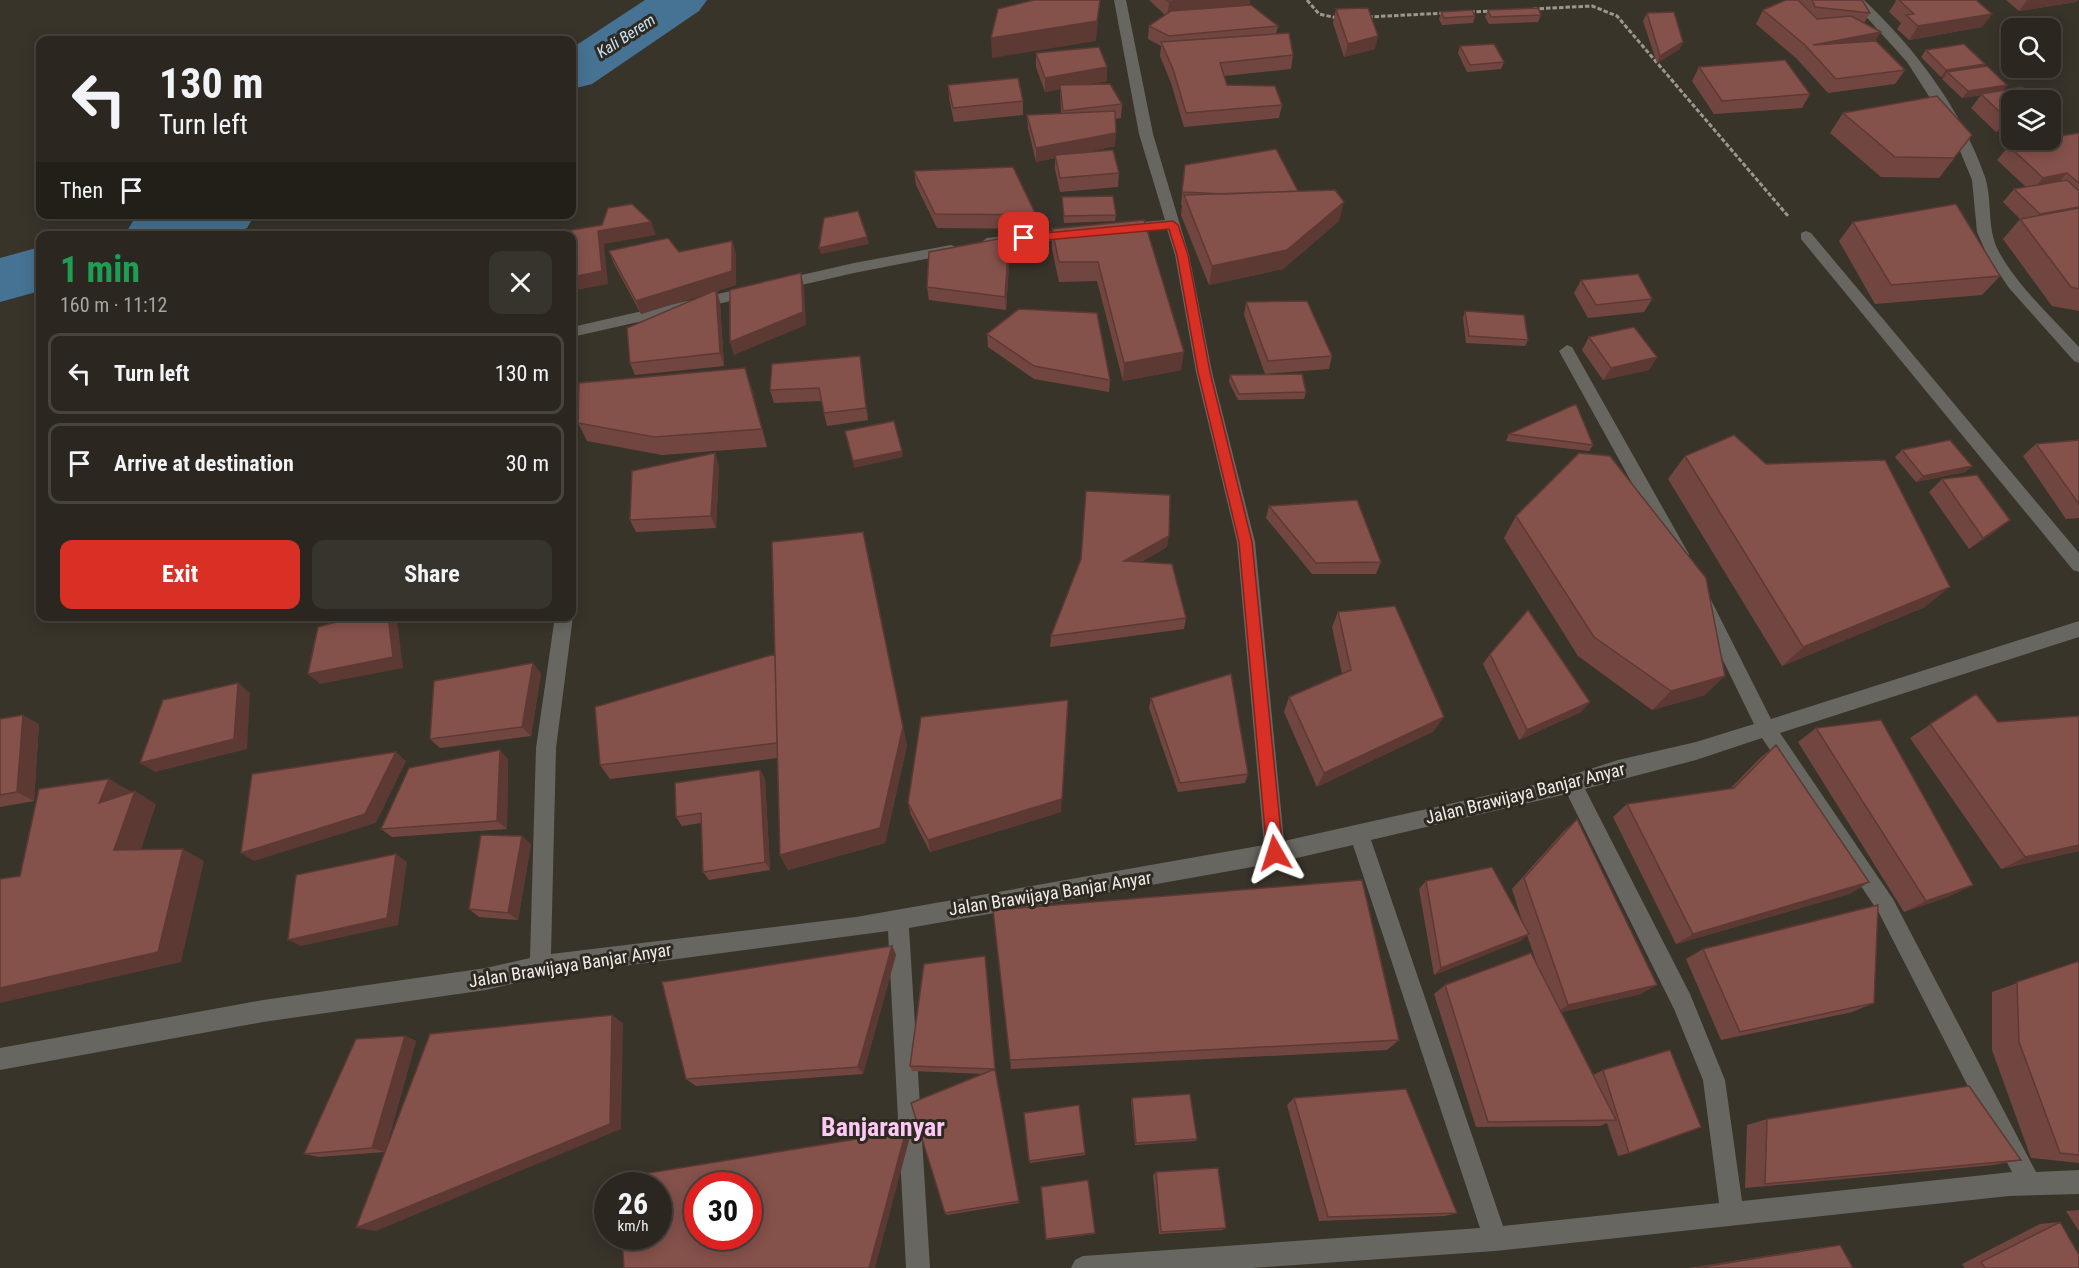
<!DOCTYPE html>
<meta charset="utf-8">
<style>
:root{--surface:#2b2720;--page:#37332d;--text:#f1f3f6;--muted:#a6a5a5;--line:#47443e;--accent:#d93025}
body{margin:0;font-family:"Roboto Condensed",sans-serif;background:var(--page);color:var(--text);height:100vh;display:flex;flex-direction:column;font-size:22px;white-space:nowrap}
*{box-sizing:border-box;margin:0}
p{font-size:20px;color:var(--muted)}
.icon{flex:none;width:33px;height:33px;fill:none;stroke:currentColor;stroke-width:2;stroke-linecap:round;stroke-linejoin:round}
.map{position:relative;flex:1;overflow:hidden}
.drawer{position:absolute;left:36px;top:231px;width:540px;height:390px;display:flex;flex-direction:column;background:var(--surface);border-radius:12px;box-shadow:0 3px 15px #0003,0 0 0 2px var(--line)}
.drawer>*{flex:none}
.hud{position:absolute;left:36px;top:36px;width:540px;height:183px;border-radius:12px;box-shadow:0 3px 15px #0003,0 0 0 2px var(--line);background:#2b2720;color:var(--text);overflow:hidden}
.buttons{position:absolute;left:2001px;top:18px;display:grid;gap:12px}
.buttons a{display:grid;place-items:center;width:60px;height:60px;border-radius:12px;background:var(--surface);box-shadow:0 3px 15px #0003,0 0 0 2px var(--line);font-size:30px}
.speed{position:absolute;left:594px;top:1172px;display:flex;gap:12px;font-size:30px;font-weight:700;text-align:center}
.speed>*{display:grid;place-content:center;width:78px;height:78px;border-radius:50%;background:var(--surface);box-shadow:0 3px 15px #0003,0 0 0 2px var(--line);line-height:1}
.speed small{font-size:15px;font-weight:400}
.speed .limit{border:9px solid #d22;background:#fff;color:#111}
.pin{position:absolute;display:grid;place-items:center;width:51px;height:51px;color:#fff;margin:-26px;border-radius:12px;box-shadow:0 3px 9px #0006}
.me{position:absolute;width:66px;margin:-33px;rotate:354deg;stroke-linejoin:round;filter:drop-shadow(0 0 4px #0008)}
.turn{display:flex;align-items:center;gap:21px;height:126px;padding:0 24px;font-size:27px}
.turn .icon{width:78px;height:78px;stroke-width:2.5}
.turn b{display:block;font-size:42px;line-height:51px}
.then{display:flex;align-items:center;height:57px;padding:0 24px;background:#0003;gap:12px;font-size:22px}
.round{display:grid;place-items:center;flex:none;width:63px;height:63px;border-radius:12px;background:var(--page)}
.overview{display:flex;align-items:center;justify-content:space-between;height:102px;padding:0 24px}
h1{font-size:36px;font-weight:700;line-height:45px;color:#1e9e55}
.action{display:flex;gap:12px;margin-top:auto;padding:12px 24px}
.action a{flex:1;height:69px;border-radius:12px;background:var(--accent);color:#fff;font-size:24px;font-weight:700;line-height:69px;text-align:center}
.action a+a{background:var(--page);color:var(--text)}
ul{padding:0;list-style:none}
li{display:flex;align-items:center;gap:18px;height:81px;margin:0 12px 9px;padding:0 12px;border:3px solid var(--line);border-radius:12px}
li div{flex:1}
li b{display:block;font-size:22px}
li em{font-style:normal}
.map>svg:first-child{display:block}
</style>
<div class="map">
<svg width="2079" height="1268" viewBox="0 0 2079 1268">
<rect width="100%" height="100%" fill="#39342a"/>
<g fill="none" stroke-linecap="round" stroke-linejoin="round">
<path fill="#467393" fill-rule="evenodd" d="M645,0H707L699,11L592,84L572,89V48Z
M155,214H255L247,228L225,236H124L133,221Z
M40,247V291L0,302V258Z"/>
<path stroke="#9b978e" stroke-width="3" stroke-dasharray="4.5 2" stroke-linecap="butt" d="M1307,0L1319,14L1337,18
M1533,9L1592,6L1617,16L1788,216
M1470,12L1492,11
M1368,17L1445,13"/>
<path fill="#676661" fill-rule="evenodd" d="M1114,0H1126L1153,134L1189,255L1212,372L1255,542L1284,841L1556,780L1618,760L1696,742L1754,724L1695,603L1698,598L1704,596L1710,598L1771,719L2079,621V637L1780,733L1893,899L2036,1172L2079,1170V1194L2009,1196L1495,1251L1252,1268H1071L1075,1260L1083,1256L1480,1228L1353,845L1275,863L909,928L930,1268H906L888,931L540,977L486,990L263,1022L0,1070V1048L263,1000L486,968L530,958L536,748L555,616H572V613L573,616L556,748L551,954L856,917L1264,845L1237,542L1196,372L1175,255L1167,229L1121,234L1114,229L1121,224L1165,220L1139,134ZM1762,738L1879,913L2012,1172L1742,1201L1725,1080L1690,994L1585,789L1696,760ZM1567,794L1674,1009L1703,1080L1719,1203L1503,1226L1371,840Z
M1851,0H1864C1915,48 1962,110 1985,177C1993,202 1986,228 1999,252C2019,288 2052,317 2079,347V363L2074,361L2009,288L1988,257L1977,232L1972,180L1953,134L1907,62Z
M1076,229L1083,234L1081,237L987,248L980,243L987,238Z
M1806,231L1811,233L2079,553V572L2073,570L1801,239V233Z
M951,245L956,247L958,250L956,253L854,273L572,337V327L854,263Z
M1567,345L1572,347L1686,549L1689,554L1686,559H1674L1559,351Z"/>
</g>
<path fill="#724640" d="M1149,0H1250L1249,5L1278,26L1276,34L1293,55L1291,69L1224,76L1227,85L1282,105L1279,118L1184,127L1171,83L1160,56L1161,46L1148,39L1149,26L1165,15Z
M1786,0H1862L1870,13L1864,23L1876,41L1905,70L1895,84L1828,93L1797,59L1756,24L1763,10Z
M1895,0H1976L1992,14L1982,27L1909,40L1897,29L1901,23L1889,12L1896,1Z
M2006,0H2078L2076,2L2019,11Z
M1336,9L1375,49L1344,57L1333,23Z
M1488,10L1541,15L1538,22L1489,24L1485,17Z
M1441,12L1475,16L1473,23L1442,25L1439,19Z
M1647,13L1680,49L1657,63L1643,21Z
M1460,46L1504,62L1501,69L1467,72L1458,53Z
M1926,50L1983,66L2003,91L2012,130L1996,132L1971,108L1981,95L1962,98L1942,79L1945,76L1941,77L1921,57Z
M1036,53L1107,81L1088,84L1122,104L1121,118L1115,119V146L1082,153L1119,173L1118,187L1060,192L1055,169V158L1036,162L1028,128L1027,115L1061,113L1060,89L1045,92L1036,67Z
M1699,67L1810,94L1802,108L1714,114L1692,81Z
M948,85L1023,101V115L954,122L949,98Z
M1843,113L1972,135L1939,178L1881,177L1830,133Z
M2079,133V311L2052,306L2003,239L2020,219L2003,202L2014,189L2026,187L1997,160L2009,146Z
M1185,165L1298,191L1339,221L1283,269L1209,285L1181,215L1182,205H1181Z
M914,171L1036,215V229L937,228L916,185Z
M1062,197L1116,215L1115,221L1064,223Z
M1144,220L1181,370L1123,381L1097,281L1059,282L1052,249V229Z
M1853,222L2000,276L1982,295L1875,304L1839,241Z
M1009,237L1010,250L1006,310L929,300L927,287Z
M732,241L736,255V285L717,291L720,303L724,366L635,375L630,363L706,294L641,314L614,264L609,251L679,252Z
M1581,280L1652,299L1644,312L1588,318L1574,293Z
M1246,302L1332,356L1329,369L1265,374L1244,315Z
M1465,311L1528,340L1525,346L1466,343L1463,318Z
M987,334L1110,380L1109,392L1034,379L988,347Z
M1589,337L1657,357L1649,370L1603,380L1582,350Z
M862,369L868,420L827,426L821,401L774,403L770,390Z
M1230,375L1306,392L1304,399L1238,400L1229,382Z
M751,386L767,447L662,455L587,441L578,423Z
M1509,434L1593,445L1589,451L1506,441Z
M2079,440V518L2066,519L2023,456L2036,444Z
M1902,450L1972,466L1965,472L1916,482L1895,457Z
M1685,456L1925,607L1782,666L1668,479Z
M719,466L716,528L636,532L630,520Z
M1942,479L1996,531L1969,549L1929,492Z
M1269,506L1381,562L1376,574H1312L1266,518Z
M1516,516L1705,695L1652,710L1578,656L1504,538Z
M1167,547L1141,562L1186,618L1184,629L1050,647L1051,636L1081,559Z
M1338,612L1434,731L1317,787L1284,712L1289,697L1342,674L1332,627Z
M1490,654L1590,702L1581,712L1519,740L1483,664Z
M533,663L541,674L531,736L440,748L430,739Z
M1976,694L1998,722L2079,851L2001,869L1910,738Z
M1151,698L1248,774L1245,783L1178,792L1149,708Z
M595,707L907,745L885,843L788,870L780,855L778,758L610,779L600,765Z
M0,719L39,724L34,801L0,807Z
M1816,728L1950,896L1904,912L1798,742Z
M1776,745L1869,882L1849,894L1676,944L1613,817L1627,804L1730,789L1759,759Z
M508,759L507,829L392,837L381,829Z
M760,770L765,779L770,870L709,880L703,872L701,823L682,826L676,817Z
M908,803L1061,812L930,852L911,815Z
M1577,819L1641,994L1561,1012L1593,1075L1603,1070L1629,1153L1618,1156L1607,1123L1600,1126L1476,1127L1434,994L1445,985L1538,967L1527,935L1520,941L1434,975L1419,889L1426,881L1523,924L1512,889L1564,831Z
M531,844L518,920L479,917L469,909Z
M993,910L1399,1040L1387,1050L1011,1069Z
M892,946L896,955L863,1074L696,1086L686,1079Z
M1703,949L1874,1003L1852,1012L1721,1040L1686,959Z
M2079,961V1163L2031,1158L1992,1050V992Z
M924,964L995,1074L1019,1203L947,1215L945,1213L984,1074L912,1071L910,1066Z
M405,1036L416,1041L385,1152L319,1157L304,1154Z
M1132,1098L1197,1139L1195,1141L1135,1145L1131,1100Z
M1294,1098L1457,1213L1445,1216L1319,1221L1287,1105Z
M1024,1113L1085,1153V1155L1030,1163Z
M1767,1119L2021,1160L1993,1165L1745,1188L1747,1125Z
M1156,1172L1226,1228L1222,1230L1159,1234L1153,1175Z
M1041,1187L1095,1233L1094,1234L1046,1240Z
M2079,1210V1231L2066,1211Z
M2060,1222L2079,1268H1965L1962,1264L2040,1224Z
M1840,1245L1853,1268H1688L1817,1248Z"/>
<path fill="#5d3934" d="M1100,0L1096,41L992,58L991,38Z
M1187,0H1250L1249,5L1167,16L1169,2Z
M2027,0H2078L2076,2L2019,11Z
M1992,14L1982,27L1909,40L1918,26Z
M1881,32L1872,46L1813,45Z
M1378,36L1375,49L1344,57L1348,44Z
M1683,42L1680,49L1657,63L1660,56Z
M1985,64L1980,71L1947,72L1945,76L1941,77L1946,70Z
M1107,67V81L1061,89L1060,85V89L1045,92V78Z
M2007,85L2002,92L1962,98L1968,91Z
M2012,118V130L1996,132L2007,119Z
M1116,133L1115,146L1056,158L1055,155V158L1036,162V148Z
M2067,173L2055,186L2031,191L2043,178Z
M1344,202L1339,221L1283,269L1209,285L1212,266Z
M2079,207L2028,227L2040,214Z
M651,222L656,235L604,244L608,284L576,290L572,280V277L598,231Z
M867,237L869,244L821,254L819,248Z
M1009,237L1010,250L1006,310L1005,297Z
M732,241L736,255V285L717,291L720,303L724,366L720,353L716,291L641,314L636,301Z
M801,273L804,287L806,325L734,355L730,342Z
M1184,352L1181,370L1123,381L1124,363Z
M860,356L862,369L868,420L866,408Z
M1657,357L1649,370L1603,380L1611,368Z
M745,368L751,386L767,447L762,429Z
M902,451L903,457L854,468L853,461Z
M715,453L719,466L716,528L711,516Z
M1972,466L1965,472L1916,482L1923,476Z
M2010,520L1996,531L1969,549L1983,538Z
M1169,536L1167,547L1123,573L1124,561Z
M868,554L907,745L885,843L788,870L780,855Z
M1950,587L1925,607L1782,666L1803,647Z
M388,616H393L397,620L403,668L320,684L308,674Z
M533,663L541,674L531,736L522,727Z
M1725,676L1705,695L1652,710L1671,691Z
M238,683L250,693L247,749L155,772L140,763Z
M1068,700L1061,812L930,852L928,840Z
M1590,702L1581,712L1519,740L1527,730Z
M23,715L39,724L34,801L17,792Z
M1444,717L1434,731L1317,787L1324,773Z
M500,750L508,759L507,829L497,821Z
M396,752L406,761L376,823L254,861L241,853Z
M760,770L765,779L770,870L765,862Z
M109,779L132,792L99,803Z
M135,791L156,804L137,862L114,850Z
M522,836L531,844L518,920L508,913Z
M2079,845V851L2001,869L2025,857Z
M183,849L204,861L181,962L0,1003V988Z
M396,854L407,862L398,925L301,946L288,940Z
M1869,882L1849,894L1676,944L1693,934Z
M1973,885L1950,896L1904,912L1926,901Z
M1529,934L1520,941L1434,975L1441,968Z
M892,946L896,955L863,1074L858,1067Z
M1657,985L1641,994L1554,1014L1568,1005Z
M612,1015L623,1023L621,1129L376,1231L356,1228Z
M405,1036L416,1041L385,1152L372,1148Z
M906,1131L910,1137L875,1268H869Z"/>
<path fill="#85514b" stroke="#5d3934" stroke-width="1.5" fill-rule="evenodd" d="M1034,0H1100L1097,21L991,38L998,9Z
M1166,0H1187L1169,2Z
M1786,0H1798L1817,19L1851,16L1881,32L1813,45L1876,41L1905,70L1836,79L1805,45L1763,10Z
M1812,0H1862L1870,13L1815,7Z
M1899,0H1976L1992,14L1918,26L1906,15L1914,14Z
M1251,5L1278,26L1169,36L1149,26L1171,11Z
M1368,8L1378,36L1348,44L1336,9Z
M1538,8L1541,15L1491,17L1488,10Z
M1472,10L1475,16L1444,18L1441,12Z
M1674,12L1683,42L1660,56L1647,13Z
M1289,33L1293,55L1220,63L1227,85L1275,86L1282,105L1186,113L1173,69L1161,42Z
M1494,44L1504,62L1470,65L1460,46Z
M1964,44L1985,64L1946,70L1926,50Z
M1099,47L1107,67L1045,78L1036,53Z
M1785,60L1810,94L1722,101L1699,67Z
M1987,66L2007,85L1968,91L1947,72Z
M1018,78L1023,101L953,108L948,85Z
M1110,84L1122,104L1063,111L1060,85Z
M2022,87L2037,100H2012V118L2007,119L1981,94Z
M1937,96L1972,135L1954,158L1895,157L1843,113Z
M1115,111L1116,133L1036,148L1027,115Z
M2079,133V183L2067,173L2043,178L2009,146L2043,140H2050V138Z
M1276,149L1298,191L1225,194L1182,192L1185,165Z
M1113,150L1119,173L1060,178L1055,155Z
M1013,167L1036,215L935,214L914,171Z
M2067,180L2079,191V207L2040,214L2014,189Z
M1335,190L1344,202L1287,250L1212,266L1184,195Z
M1113,196L1116,215L1064,216L1062,197Z
M632,204L651,222L598,231L602,271L572,277V236H567L566,231L602,225L608,208Z
M1956,204L2000,276L1891,285L1853,222Z
M2079,208V289L2071,287L2020,219Z
M858,211L867,237L819,248L824,218Z
M1144,220L1184,352L1124,363L1098,262H1059L1052,229Z
M546,234V236H520Z
M1009,237L1005,297L927,287L929,252Z
M668,238L679,252L732,241V271L636,301L609,251Z
M801,273L803,312L730,342V290Z
M1638,274L1652,299L1596,305L1581,280Z
M716,290L720,353L630,363L627,328Z
M1307,301L1332,356L1268,361L1246,302Z
M1019,309L1097,313L1110,380L1034,366L987,334Z
M1465,311L1524,315L1528,340L1469,336Z
M1634,327L1657,357L1611,368L1589,337Z
M860,356L866,408L824,413L819,388L770,390L772,364Z
M745,368L762,429L654,437L578,423L579,383Z
M1302,374L1306,392L1239,394L1230,375Z
M1576,404L1593,445L1509,434Z
M894,421L902,451L853,461L845,431Z
M1734,435L1766,464L1885,460L1950,587L1803,647L1685,456Z
M1950,440L1972,466L1923,476L1902,450Z
M2079,440V504L2036,444Z
M715,453L711,516L630,520L632,471Z
M1579,453L1610,456L1706,578L1725,676L1671,691L1594,637L1516,516Z
M1977,475L2010,520L1983,538L1942,479Z
M1086,491L1170,495L1169,536L1124,561L1172,564L1186,618L1051,636L1081,559Z
M1357,500L1381,562L1316,563L1269,506Z
M863,532L903,727L880,828L780,855L772,542Z
M1395,606L1444,717L1324,773L1289,697L1351,670L1338,612Z
M1528,610L1590,702L1527,730L1490,654Z
M359,616H388L393,657L308,674L318,627Z
M775,654L777,743L600,765L595,707Z
M533,663L522,727L430,739L434,681Z
M1231,674L1248,774L1180,783L1151,698Z
M238,683L234,739L140,763L163,700Z
M1976,694L1998,722L2079,716V845L2025,857L1930,724Z
M1068,700L1062,799L928,840L908,803L921,717Z
M23,715L17,792L0,795V719Z
M1881,720L1973,885L1926,901L1816,728Z
M1776,745L1869,882L1693,934L1627,804L1734,788Z
M500,750L497,821L381,829L409,768Z
M396,752L365,814L241,853L252,774Z
M760,770L765,862L703,872L701,813L676,817L675,783Z
M109,779L99,803L135,791L114,850L183,849L158,952L0,988V879L20,876L39,789Z
M1577,819L1657,985L1568,1005L1524,878Z
M481,835L522,836L508,913L469,909Z
M396,854L387,918L288,940L296,875Z
M1492,867L1529,934L1441,968L1426,881Z
M1362,880L1399,1040L1010,1060L993,910Z
M1878,905L1874,1003L1740,1032L1703,949Z
M892,946L858,1067L686,1079L662,982Z
M1531,953L1616,1120L1488,1122L1445,985Z
M985,956L995,1069L1019,1201L945,1213L911,1103L995,1069L910,1066L924,964Z
M2079,961V1155L2060,1153L2019,1042L2017,982Z
M612,1015L610,1124L356,1228L430,1034Z
M405,1036L372,1148L304,1154L356,1039Z
M1670,1050L1701,1127L1629,1153L1603,1070Z
M1969,1086L2021,1160L1765,1184L1767,1119Z
M1406,1089L1457,1213L1328,1217L1294,1098Z
M1190,1094L1197,1139L1136,1143L1132,1098Z
M1079,1105L1085,1153L1029,1161L1024,1113Z
M906,1131L869,1268H624L622,1236H658V1185H619L618,1178ZM698,1185H748V1236H698Z
M1218,1168L1226,1228L1161,1232L1156,1172Z
M1088,1180L1095,1233L1046,1239L1041,1187Z
M2060,1222L2079,1255V1268H1985L1981,1262Z
M1840,1245L1853,1268H1696Z"/>
<path fill="#d93025" stroke="#8d1f18" stroke-width="1.5" d="M1173,221L1178,225L1188,255L1210,372L1252,542L1283,853L1280,858L1275,861L1270,858L1267,853L1239,542L1198,372L1177,255L1169,229L1024,242L1019,238L1024,235Z"/>
<g text-anchor="middle" dominant-baseline="central" stroke-width="6" stroke-linejoin="round" paint-order="stroke">
<g font-size="16" font-style="italic" fill="#c8e2f7" stroke="#2f2a21">
<text transform="translate(626 36) rotate(-33)">Kali Berem</text>
</g>
<g font-size="18" fill="#f0ede6" stroke="#2f2a21">
<text transform="translate(1525 793) rotate(-14)">Jalan Brawijaya Banjar Anyar</text>
<text transform="translate(1050 893) rotate(-9)">Jalan Brawijaya Banjar Anyar</text>
<text transform="translate(570 965) rotate(-9)">Jalan Brawijaya Banjar Anyar</text>
</g>
<g font-size="26" font-weight="bold" fill="#fbc9f4" stroke="#2f2a21">
<text x="883" y="1127">Banjaranyar</text>
</g>
</g>
</svg>
<div class="buttons">
<a><svg class="icon" aria-label="search" viewBox="0 0 24 24"><circle cx="10" cy="10" r="6"/><path d="M15 15l6 6"/></svg></a>
<a><svg class="icon" aria-label="layers" viewBox="0 0 24 24"><path d="M12 4l9 5-9 5-9-5zM3 14l9 5 9-5"/></svg></a>
</div>
<div class="speed"><div>26<small>km/h</small></div><div class="limit">30</div></div>
<div class="pin" style="left:1024px;top:238px;background:#d93025"><svg class="icon" aria-label="arrive" viewBox="0 0 24 24"><path d="M6 21V4h12l-3 4 3 4H6"/></svg></div>
<svg class="me" style="left:1275px;top:853px" viewBox="-20 -20 40 40"><path d="M0-17L14 15 0 8-14 15z" fill="#d93025" stroke="#fff" stroke-width="4"/></svg>
<div class="hud">
<div class="turn"><svg class="icon" aria-label="left" viewBox="0 0 24 24"><path d="M17 20v-9H6M10 6l-5 5 5 5"/></svg><div><b>130 m</b>Turn left</div></div>
<div class="then">Then<svg class="icon" aria-label="arrive" viewBox="0 0 24 24"><path d="M6 21V4h12l-3 4 3 4H6"/></svg></div>
</div>
<section class="drawer">
<div class="overview"><div><h1>1 min</h1><p>160 m · 11:12</p></div><a class="round"><svg class="icon" aria-label="close" viewBox="0 0 24 24"><path d="M6 6l12 12M18 6L6 18"/></svg></a></div>
<ul>
<li><svg class="icon" aria-label="left" viewBox="0 0 24 24"><path d="M17 20v-9H6M10 6l-5 5 5 5"/></svg><div><b>Turn left</b></div><em>130 m</em></li>
<li><svg class="icon" aria-label="arrive" viewBox="0 0 24 24"><path d="M6 21V4h12l-3 4 3 4H6"/></svg><div><b>Arrive at destination</b></div><em>30 m</em></li>
</ul>
<div class="action"><a>Exit</a><a>Share</a></div>
</section>
</div>
